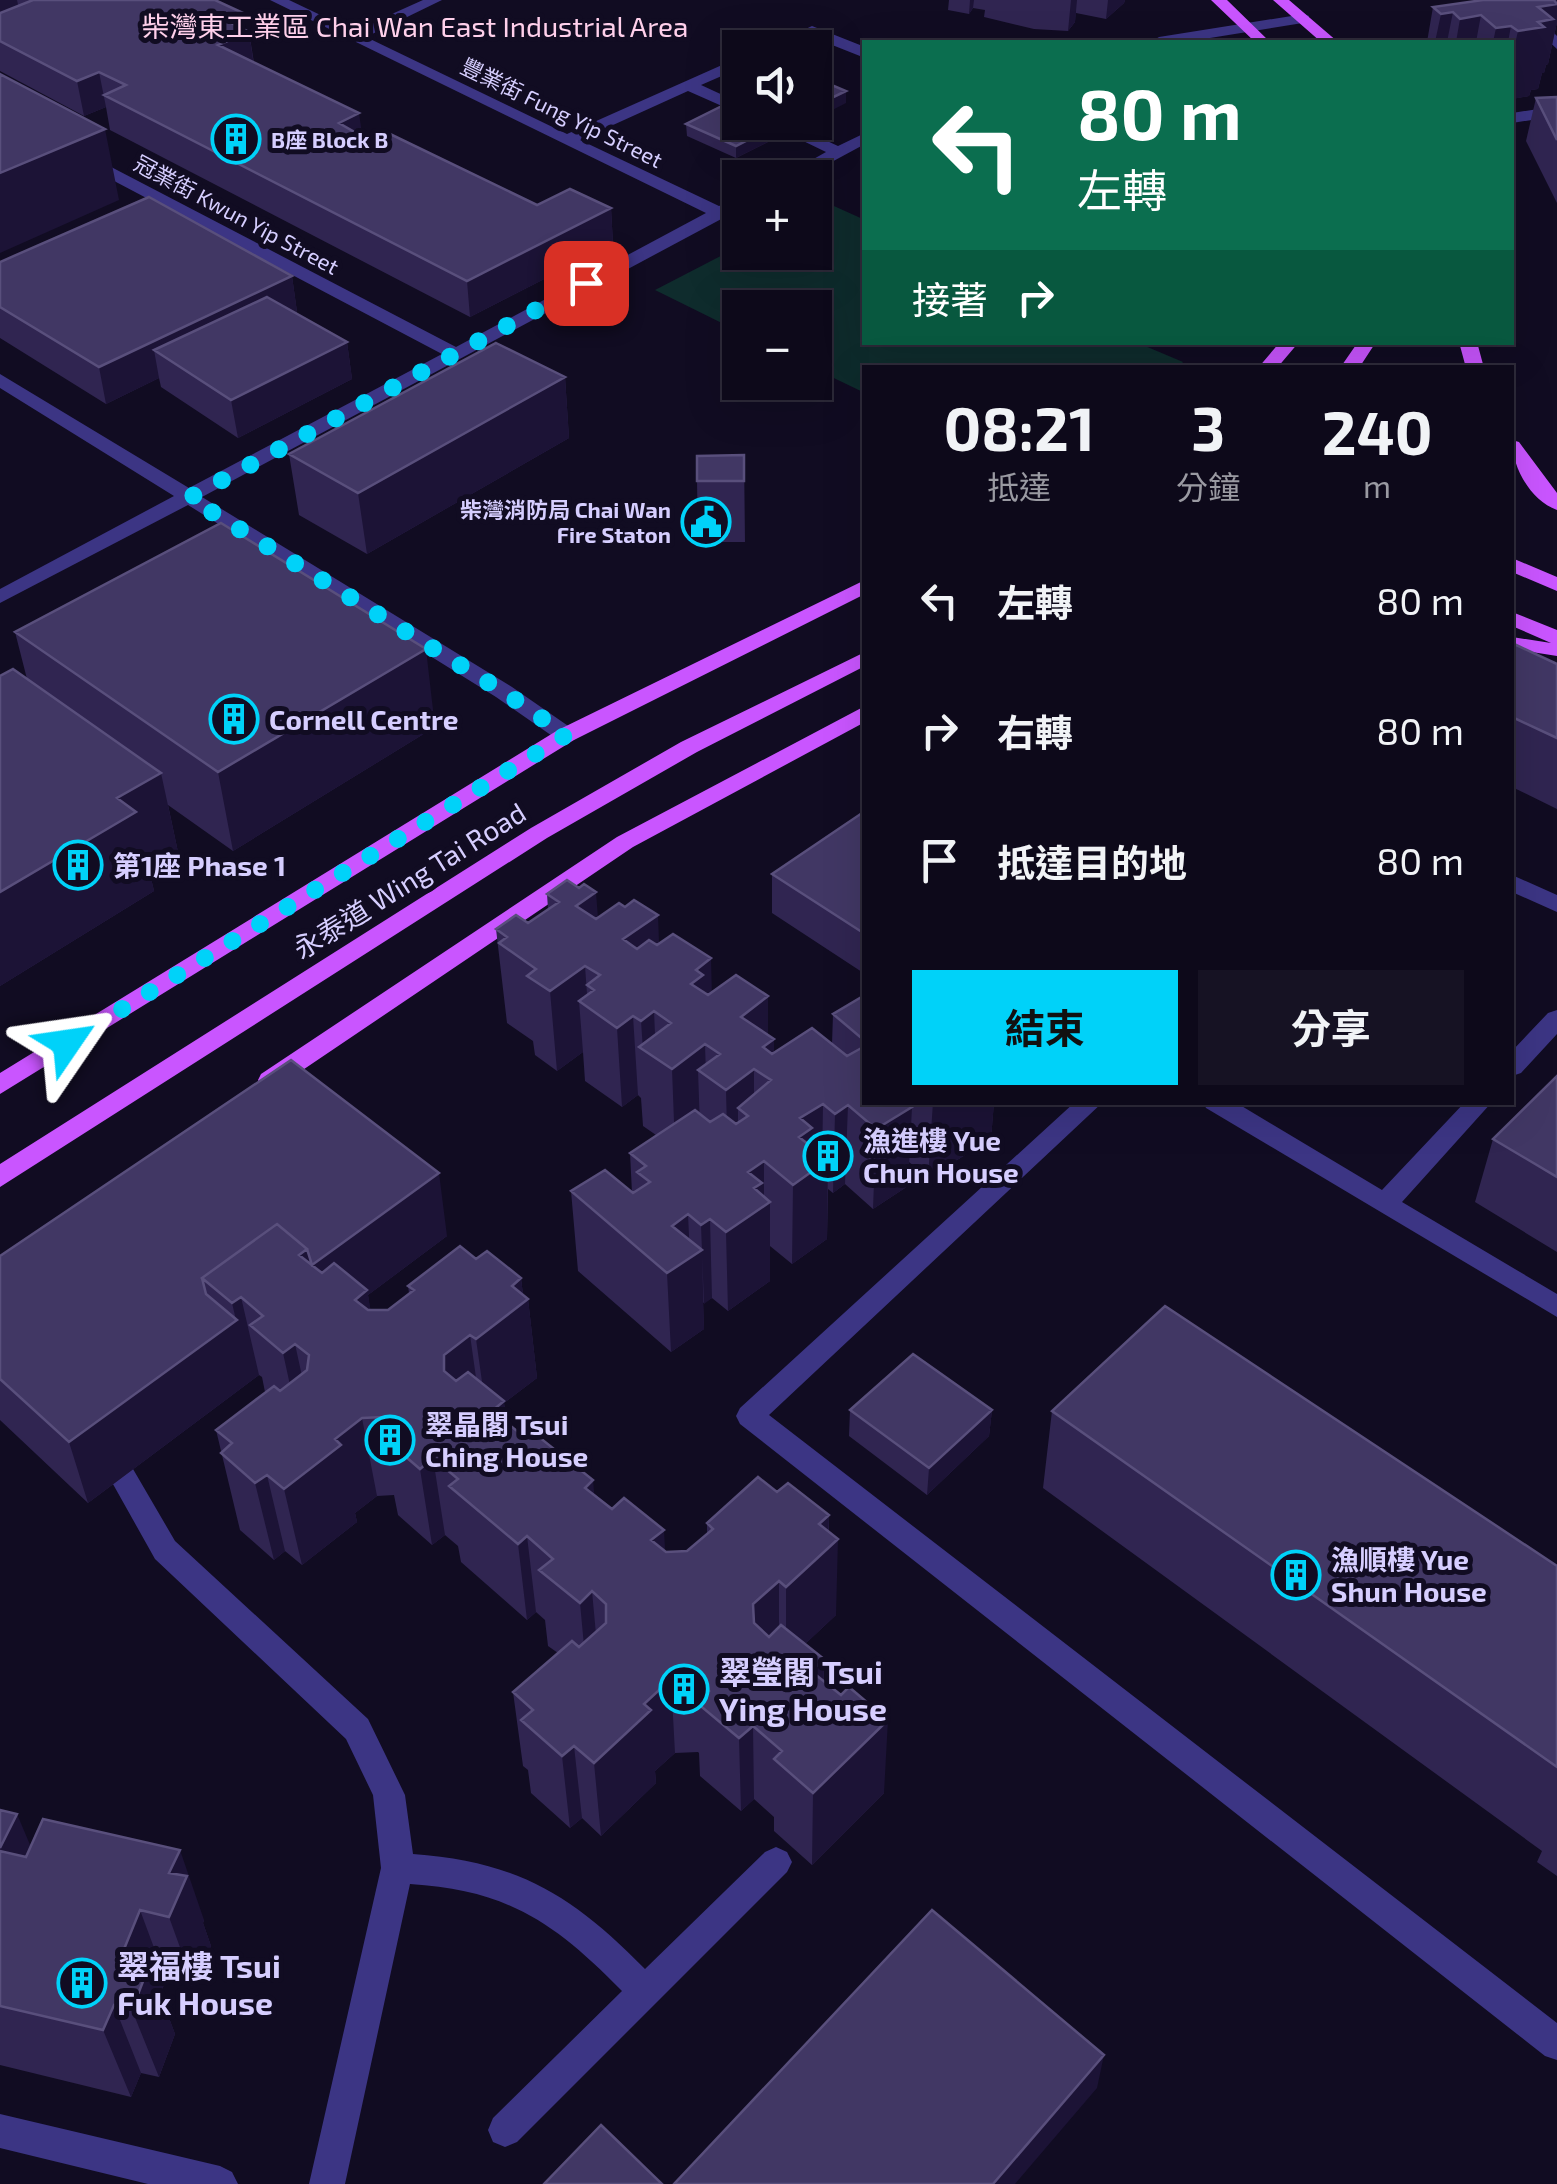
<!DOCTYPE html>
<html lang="zh-TW">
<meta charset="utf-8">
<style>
:root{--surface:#0d091a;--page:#161223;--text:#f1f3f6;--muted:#9a9aa2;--line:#2d2a39;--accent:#00d2f9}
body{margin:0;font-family:"Exo 2","Noto Sans TC",sans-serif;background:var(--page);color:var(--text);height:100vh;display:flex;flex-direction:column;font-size:38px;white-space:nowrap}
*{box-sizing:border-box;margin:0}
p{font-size:32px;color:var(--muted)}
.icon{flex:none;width:55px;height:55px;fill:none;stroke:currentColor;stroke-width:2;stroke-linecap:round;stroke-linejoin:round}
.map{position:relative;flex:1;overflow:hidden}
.panel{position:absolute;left:862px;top:365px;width:652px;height:740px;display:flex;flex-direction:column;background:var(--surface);border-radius:0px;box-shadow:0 10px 40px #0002,0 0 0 2px var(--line)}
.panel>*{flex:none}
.hud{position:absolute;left:862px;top:40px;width:652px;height:305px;border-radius:0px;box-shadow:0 10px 40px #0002,0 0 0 2px var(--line);background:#0b6e4f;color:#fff;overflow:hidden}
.controls{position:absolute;left:722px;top:30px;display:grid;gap:20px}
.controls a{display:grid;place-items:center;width:110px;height:110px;border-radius:0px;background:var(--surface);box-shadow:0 10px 40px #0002,0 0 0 2px var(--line);font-size:50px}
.pin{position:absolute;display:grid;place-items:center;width:85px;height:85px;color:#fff;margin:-42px;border-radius:20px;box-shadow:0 5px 15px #0006}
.me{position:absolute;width:110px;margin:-55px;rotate:58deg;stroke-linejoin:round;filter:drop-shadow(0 0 8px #0008)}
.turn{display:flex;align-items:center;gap:35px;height:210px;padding:0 50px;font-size:45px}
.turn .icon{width:130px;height:130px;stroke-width:2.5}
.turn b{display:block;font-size:70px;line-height:85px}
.then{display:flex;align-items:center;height:95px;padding:0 50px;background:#0003;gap:20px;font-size:38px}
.eta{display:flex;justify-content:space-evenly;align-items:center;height:170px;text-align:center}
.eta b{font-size:60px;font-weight:700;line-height:70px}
.action{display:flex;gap:20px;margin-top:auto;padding:20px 50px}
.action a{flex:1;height:115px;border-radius:0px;background:var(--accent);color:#111;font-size:40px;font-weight:700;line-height:115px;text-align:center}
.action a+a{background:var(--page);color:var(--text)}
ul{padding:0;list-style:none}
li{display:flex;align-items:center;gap:30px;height:130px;padding:0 50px}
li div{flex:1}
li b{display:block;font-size:38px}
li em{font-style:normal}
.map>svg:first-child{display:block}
</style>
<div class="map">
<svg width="1557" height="2184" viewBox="0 0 1557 2184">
<rect width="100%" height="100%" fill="#110c22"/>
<path fill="#0f2c2d" d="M825,202L865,220V342L1138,343L1183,362L1178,368H865V393L815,369V308H740V332L655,290L740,246V252H815V208Z"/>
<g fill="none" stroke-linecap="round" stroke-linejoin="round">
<path fill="#3c3584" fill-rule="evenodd" d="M270,0H289L354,31L423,0H442L366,37L567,134L740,57V68L701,85L740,103V114L688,91L580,140L719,206L740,197V209L202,497L512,687L574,730L577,735L574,740H558L496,697L188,505L0,603V589L174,496L0,388V374L189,488L442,354L80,163V157H92L456,347L706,213Z
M1504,0H1520L1557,36V49Z
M1304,14L1309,16V22L1185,42H1151L1159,37Z
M812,26L865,47V58L812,37L787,48H766Z
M1557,106V116L1512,123V113Z
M764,122H786L838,146L865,133V144L802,178H780L826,152Z
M1512,875L1557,895V912L1512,892Z
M1557,1010V1034L1521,1073L1512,1076V1051L1548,1013Z
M1075,1102H1103L769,1415L1557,2023V2060L1545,2056L740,1424L736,1416L740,1408Z
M1203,1102H1235L1382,1190L1465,1102H1492L1402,1202L1557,1294V1317L1206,1108Z
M123,1465L133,1469L175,1541L368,1719L405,1795L413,1854C519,1862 572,1895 645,1969L765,1852L776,1847L787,1852L792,1862L787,1872L517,2142L505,2147L493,2142L488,2130L493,2118L622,1991C555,1923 508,1890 410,1884L345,2184H309L381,1868L373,1795L346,1739L155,1559L109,1477L113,1469Z
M0,2114L220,2166L232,2172L238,2184H148L0,2148Z"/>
<path fill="#c955ff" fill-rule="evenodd" d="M1211,0H1227L1270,42H1255Z
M1273,0H1289L1338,42H1321Z
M1280,342H1299L1277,368H1258Z
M1358,342H1376L1359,368H1340Z
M1459,342H1477L1484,368H1466Z
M1512,440L1519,442L1557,493V510C1530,500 1512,467 1512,440Z
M1512,558L1557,577V591L1512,572Z
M865,580V594L574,740L0,1094V1073L558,730Z
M1512,612L1557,630V656L1512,649V637L1551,643L1512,626Z
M865,652V666L697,752L547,838L0,1187V1164L531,828L681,742Z
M865,706V722L633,847L279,1086H261L258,1080L261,1074L617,837Z"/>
</g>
<path fill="#302551" d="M0,0H215L245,30L249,32L254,63L362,136L372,142L537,205L611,208L613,244L470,317L110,130L106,107L84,116L0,71Z
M949,0H1125L1124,3L1106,19L1076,13V7L1075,22L1068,31L1034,29L984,17L985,10L973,8L969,14L948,10Z
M1557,0V22L1548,64L1546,65L1544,73H1542L1538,89L1531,90L1529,96L1512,99V42H1427L1433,7Z
M1557,97V203L1526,141L1536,98Z
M740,122H808L736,158L687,136L686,124Z
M0,262L292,276L297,312L296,313L347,342L352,379L238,438L161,387L159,378L106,404L0,338Z
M565,377L569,438L367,554L299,515L289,454Z
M744,455L745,542H698L697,481Z
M15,632L435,727L233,851L168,805L178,852L149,870L154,891L0,986V676L27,679Z
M1512,643L1557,664V809L1512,787Z
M865,811V974L772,913V874Z
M547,894L659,944L712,992L768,996V1035L774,1039V1052L832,1044L833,1014L865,995V1102H994L991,1139L928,1178L909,1162L908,1186L873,1209L845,1184L833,1193L828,1189L827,1239L792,1264L770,1246V1281L728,1311L712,1298L703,1303L704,1329L671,1352L578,1271L571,1191L632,1193L630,1153L656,1135L643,1126L641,1098L638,1095L622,1107L585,1081L583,1052L557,1071L535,1055L533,1041L507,1023L496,929L528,923L548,909Z
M1557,1076V1252L1475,1202L1493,1139Z
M447,1236L368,1295L370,1310H388L409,1293L408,1286L476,1259L521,1278L523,1295L528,1299L537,1378L504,1403L507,1423L666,1552L687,1551L707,1534V1523L777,1492L829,1515V1532L836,1615L805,1644L824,1659V1681L884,1793L812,1865L774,1831V1817L754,1799L741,1811L700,1776L699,1753L698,1752L675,1753L655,1771L656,1783L601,1836L582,1818L570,1828L531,1793L528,1770L523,1766L513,1692L558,1653L548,1646L545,1620L536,1612L527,1620L461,1562L458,1546L445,1535L432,1545L398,1515L394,1495L377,1496L355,1513L357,1522L302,1565L285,1551L274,1560L240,1530L216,1430L265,1392L262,1377L259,1375L88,1503L0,1420V1256Z
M850,1410H992L989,1436L927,1495L849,1436Z
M1052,1411L1557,1566V1876L1537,1862L1542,1851L1043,1488Z
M0,1810L30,1846L204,1920L203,1923L211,1946L194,1986L166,1980L160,1994L175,2034L159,2077L141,2073L131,2097L0,2065Z"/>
<path fill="#1c1336" d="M0,0H17L22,23L0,32Z
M970,0H974L973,8L969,14Z
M1071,0H1077L1075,22L1068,31Z
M1108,0H1125L1124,3L1106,19Z
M1550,0H1557V22L1548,64L1546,65L1544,73H1542L1538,89L1531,90L1529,96L1512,99V57L1518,31L1538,7Z
M1453,12L1447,42H1435L1441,14Z
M243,13L246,33L249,32L254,66L218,45L225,20Z
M1481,15L1476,42H1456L1460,19Z
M1511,26L1508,42H1493L1496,28Z
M99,72L106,107L84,116L77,81Z
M846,91V103L815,119V106Z
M359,113L364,148L339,123Z
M783,122H808L736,158V146Z
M105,129L119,200L0,253V173Z
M611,208L613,244L470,317L467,281Z
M292,276L297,312L181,368L154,350L159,378L106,404L99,367Z
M347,342L352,379L238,438L231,400Z
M565,377L569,438L367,554L358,493Z
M426,649L435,727L233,851L218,772Z
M161,773L178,852L149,870L154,891L0,986V892L117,798Z
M596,892L602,971L585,966L588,1008L579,1001L583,1052L557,1071L550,991L576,906Z
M658,915L661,995L623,939Z
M711,958L713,1038L705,1045L706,1075L698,1070L700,1128L675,1148L672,1069L691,984L696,970Z
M768,996V1044L774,1039V1119L771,1080L754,1069V1149L748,1116L738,1108V1161L728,1169L726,1090L741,1017Z
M654,1011L656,1058L643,1050L641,1021Z
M633,1016L638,1095L622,1107L617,1028Z
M933,1102H994L991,1139L928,1178Z
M823,1104L822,1165L828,1160L827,1239L792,1264L793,1185L800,1118Z
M848,1105L845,1184L833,1193L835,1114Z
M912,1107L908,1186L873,1209L876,1129Z
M764,1161V1206L770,1202V1281L728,1311L726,1232L748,1172Z
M439,1173L447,1236L368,1295L381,1369L311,1266Z
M688,1214L690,1258L702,1250L704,1329L671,1352L667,1273L672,1226Z
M710,1219L712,1298L704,1304L701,1225Z
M281,1241L263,1316L241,1297L259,1375L88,1503L69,1442L236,1320L232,1303Z
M307,1249L323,1327L299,1255Z
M521,1278L524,1303L528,1299L537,1378L504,1403L513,1479L487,1417L476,1339L512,1286Z
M470,1335L481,1413L444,1371V1355Z
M295,1344L312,1422L300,1431L283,1353Z
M992,1410L989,1436L927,1495L929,1468Z
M362,1418L377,1496L355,1513L357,1522L302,1565L284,1489L335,1439Z
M433,1458L445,1535L432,1545L420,1469Z
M267,1475L285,1551L274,1560L255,1483Z
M593,1480L600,1557L585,1488Z
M829,1515L828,1548L838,1539L836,1615L786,1662V1587L819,1524Z
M664,1530L668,1606L651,1540Z
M527,1536L536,1612L527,1620L518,1544Z
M779,1581V1656L754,1679L753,1604Z
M592,1591L599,1667L587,1678L580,1603Z
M824,1659L823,1733L811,1671Z
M671,1679L675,1753L655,1771L656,1783L601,1836L594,1763L644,1704Z
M888,1720L884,1793L812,1865L813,1793Z
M753,1726L754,1799L741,1811L739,1738Z
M574,1746L582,1818L570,1828L562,1756Z
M17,1814L47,1885L0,1853V1848Z
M180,1850L204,1920L203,1923L211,1946L194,1986L169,1917V1873Z
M140,1910L166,1980L160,1994L175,2034L159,2077L132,2010L120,1959Z
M114,2005L141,2073L131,2097L103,2030Z
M1104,2055L1097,2088L1015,2184H993Z"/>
<path fill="#413764" stroke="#594f7c" stroke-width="2.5" d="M33,0H215L243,13L225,20L249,32L218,45L359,113L339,123L372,142L390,134L537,205L570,189L611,208L467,281L104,95L126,85L99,72L77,81L0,41V13Z
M1483,0H1554L1557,4L1538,7L1553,19L1538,22L1544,27L1518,31L1511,26L1496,28L1481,15L1460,19L1453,12L1441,14L1433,7Z
M0,74L105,129L0,173Z
M815,78L846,91L815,106Z
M740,97V122H783L736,146L686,124Z
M1557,97V140L1536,98Z
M149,197L292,276L99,367L0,307V262Z
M267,297L347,342L231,400L154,350Z
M496,343L565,377L358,493L289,454Z
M744,455V481H697V456Z
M221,523L426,649L218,772L15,632Z
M1512,643L1557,664V738L1512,717Z
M13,669L161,773L117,798L136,812L0,892V676Z
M865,811V934L772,874Z
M567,880L579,888L584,884L596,892L576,906L596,919L619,903L625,907L634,900L658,915L623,939L637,949L649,940L657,945L673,934L711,958L696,970L703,975L691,984L708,995L736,975L768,996L741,1017L774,1039L763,1047L772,1054L812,1028L847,1056L865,1046V1102H907L912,1107L876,1129L848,1105L835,1114L823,1104L800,1118L812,1128L799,1137L828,1160L793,1185L764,1161L748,1172L762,1183L754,1188L770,1202L726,1232L710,1219L701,1225L688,1214L672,1226L702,1250L667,1273L571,1191L605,1170L633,1193L650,1182L637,1172L646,1166L630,1153L695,1110L710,1122L723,1114L736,1124L748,1116L738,1108L771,1080L754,1069L726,1090L698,1070L720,1054L705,1044L672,1069L639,1047L671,1023L654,1011L641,1021L633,1016L617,1028L579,1001L594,990L587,985L600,975L585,966L550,991L527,976L536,969L499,943L507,937L496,929L516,915L528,923L559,902L547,894Z
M865,995V1041L833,1014Z
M291,1060L439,1173L312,1265L307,1249L277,1224L202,1278L206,1294L237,1320L69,1442L0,1379V1256Z
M1557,1076V1177L1493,1139Z
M277,1224L307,1249L299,1255L322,1273L334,1263L367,1290L355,1300L368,1310H388L414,1290L408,1286L460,1246L476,1259L487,1251L521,1278L512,1286L528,1299L476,1339L470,1335L444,1355V1371L456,1381L468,1372L504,1401L492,1411L517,1431L524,1425L593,1480L585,1488L612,1509L624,1498L664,1530L651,1540L666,1552L687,1551L713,1529L707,1523L758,1477L777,1492L788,1483L829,1515L819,1524L838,1539L786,1587L779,1581L753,1604L754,1623L769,1637L781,1625L824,1659L811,1671L841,1695L849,1687L888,1720L813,1793L774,1759L782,1751L753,1726L739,1738L697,1703L709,1691L694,1678L671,1679L644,1704L651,1710L594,1763L574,1746L562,1756L521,1720L533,1710L513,1692L572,1641L579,1647L606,1623V1604L592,1591L580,1603L539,1570L553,1559L527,1536L518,1544L449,1486L458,1479L433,1458L420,1469L384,1438L396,1428L384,1417L362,1418L335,1439L341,1445L284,1489L267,1475L255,1483L221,1453L232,1443L216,1430L274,1386L280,1391L307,1370L309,1355L295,1344L283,1353L250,1325L263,1316L241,1297L232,1303L202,1278Z
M1165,1306L1557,1566V1767L1052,1411Z
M913,1354L992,1410L929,1468L850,1410Z
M0,1810L17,1814L0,1848Z
M43,1819L180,1850L169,1873L187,1876L169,1917L140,1910L120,1959L149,1966L132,2010L114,2005L103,2030L0,2006V1851L26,1857Z
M932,1910L1104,2055L993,2184H674Z
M601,2125L662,2184H544Z"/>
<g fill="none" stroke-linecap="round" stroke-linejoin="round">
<path stroke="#00d2f9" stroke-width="18" stroke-dasharray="0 32.4" d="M67,1043L566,735L504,692L189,498L586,283"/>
</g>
<defs>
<g id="building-ring" transform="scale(2.5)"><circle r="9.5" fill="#110c22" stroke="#00d2f9" stroke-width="1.5"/><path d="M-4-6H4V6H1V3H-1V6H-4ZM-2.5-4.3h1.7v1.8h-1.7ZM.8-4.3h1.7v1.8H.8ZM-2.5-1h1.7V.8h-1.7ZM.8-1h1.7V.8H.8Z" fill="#00d2f9"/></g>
<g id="civic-ring" transform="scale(2.5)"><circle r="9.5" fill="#110c22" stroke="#00d2f9" stroke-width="1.5"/><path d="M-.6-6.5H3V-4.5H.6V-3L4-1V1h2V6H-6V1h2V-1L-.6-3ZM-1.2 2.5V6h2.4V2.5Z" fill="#00d2f9"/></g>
</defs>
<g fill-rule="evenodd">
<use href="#building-ring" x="236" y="139"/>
<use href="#civic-ring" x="706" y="522"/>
<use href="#building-ring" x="234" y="719"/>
<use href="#building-ring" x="78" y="865"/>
<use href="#building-ring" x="828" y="1156"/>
<use href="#building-ring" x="390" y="1440"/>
<use href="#building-ring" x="1296" y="1575"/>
<use href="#building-ring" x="684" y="1689"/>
<use href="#building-ring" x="82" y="1983"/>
</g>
<g text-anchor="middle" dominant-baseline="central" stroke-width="10" stroke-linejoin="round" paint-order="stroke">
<g font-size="22" fill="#d6ceff" stroke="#110c22">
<text transform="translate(562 112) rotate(26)">豐業街 Fung Yip Street</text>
<text transform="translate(237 214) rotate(28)">冠業街 Kwun Yip Street</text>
</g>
<g font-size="22" font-weight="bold" fill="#d6ceff" stroke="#110c22" text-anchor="start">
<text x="271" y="139">B座 Block B</text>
<text x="671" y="509" text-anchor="end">柴灣消防局 Chai Wan<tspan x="671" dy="25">Fire Staton</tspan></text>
</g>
<g font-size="28" fill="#ffd0eb" stroke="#110c22">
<text x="415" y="26">柴灣東工業區 Chai Wan East Industrial Area</text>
</g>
<g font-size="28" font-weight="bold" fill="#d6ceff" stroke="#110c22" text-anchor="start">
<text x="269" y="719">Cornell Centre</text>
<text x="113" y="865">第1座 Phase 1</text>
<text x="863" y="1140">漁進樓 Yue<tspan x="863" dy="32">Chun House</tspan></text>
<text x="425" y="1424">翠晶閣 Tsui<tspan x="425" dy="32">Ching House</tspan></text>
<text x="1331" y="1559">漁順樓 Yue<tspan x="1331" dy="32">Shun House</tspan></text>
</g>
<g font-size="28" fill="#d6ceff" stroke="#110c22">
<text transform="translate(409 880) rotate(-32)">永泰道 Wing Tai Road</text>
</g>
<g font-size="32" font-weight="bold" fill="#d6ceff" stroke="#110c22" text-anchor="start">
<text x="719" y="1671">翠瑩閣 Tsui<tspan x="719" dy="37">Ying House</tspan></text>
<text x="117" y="1965">翠福樓 Tsui<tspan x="117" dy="37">Fuk House</tspan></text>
</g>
</g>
</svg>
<div class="controls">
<a><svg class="icon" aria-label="sound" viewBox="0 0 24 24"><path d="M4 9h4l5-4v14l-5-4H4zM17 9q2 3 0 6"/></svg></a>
<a>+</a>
<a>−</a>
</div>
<div class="pin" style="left:586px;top:283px;background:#d93025"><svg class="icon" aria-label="arrive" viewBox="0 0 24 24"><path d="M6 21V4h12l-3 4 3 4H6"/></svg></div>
<svg class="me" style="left:67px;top:1043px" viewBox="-20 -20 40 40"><path d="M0-17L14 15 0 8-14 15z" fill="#00d2f9" stroke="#fff" stroke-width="4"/></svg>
<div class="hud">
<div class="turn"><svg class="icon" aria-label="left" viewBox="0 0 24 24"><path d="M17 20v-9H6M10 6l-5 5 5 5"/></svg><div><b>80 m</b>左轉</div></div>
<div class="then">接著<svg class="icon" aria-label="right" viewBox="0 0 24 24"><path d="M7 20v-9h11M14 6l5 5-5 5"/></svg></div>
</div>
<section class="panel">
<div class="eta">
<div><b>08:21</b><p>抵達</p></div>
<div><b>3</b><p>分鐘</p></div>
<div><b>240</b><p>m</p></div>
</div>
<ul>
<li><svg class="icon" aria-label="left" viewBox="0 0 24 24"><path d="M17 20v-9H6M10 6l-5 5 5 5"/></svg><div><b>左轉</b></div><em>80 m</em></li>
<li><svg class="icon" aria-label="right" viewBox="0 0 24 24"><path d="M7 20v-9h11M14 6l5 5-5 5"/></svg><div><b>右轉</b></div><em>80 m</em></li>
<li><svg class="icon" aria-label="arrive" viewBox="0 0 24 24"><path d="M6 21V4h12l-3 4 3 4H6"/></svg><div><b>抵達目的地</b></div><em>80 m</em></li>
</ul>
<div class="action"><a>結束</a><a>分享</a></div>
</section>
</div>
